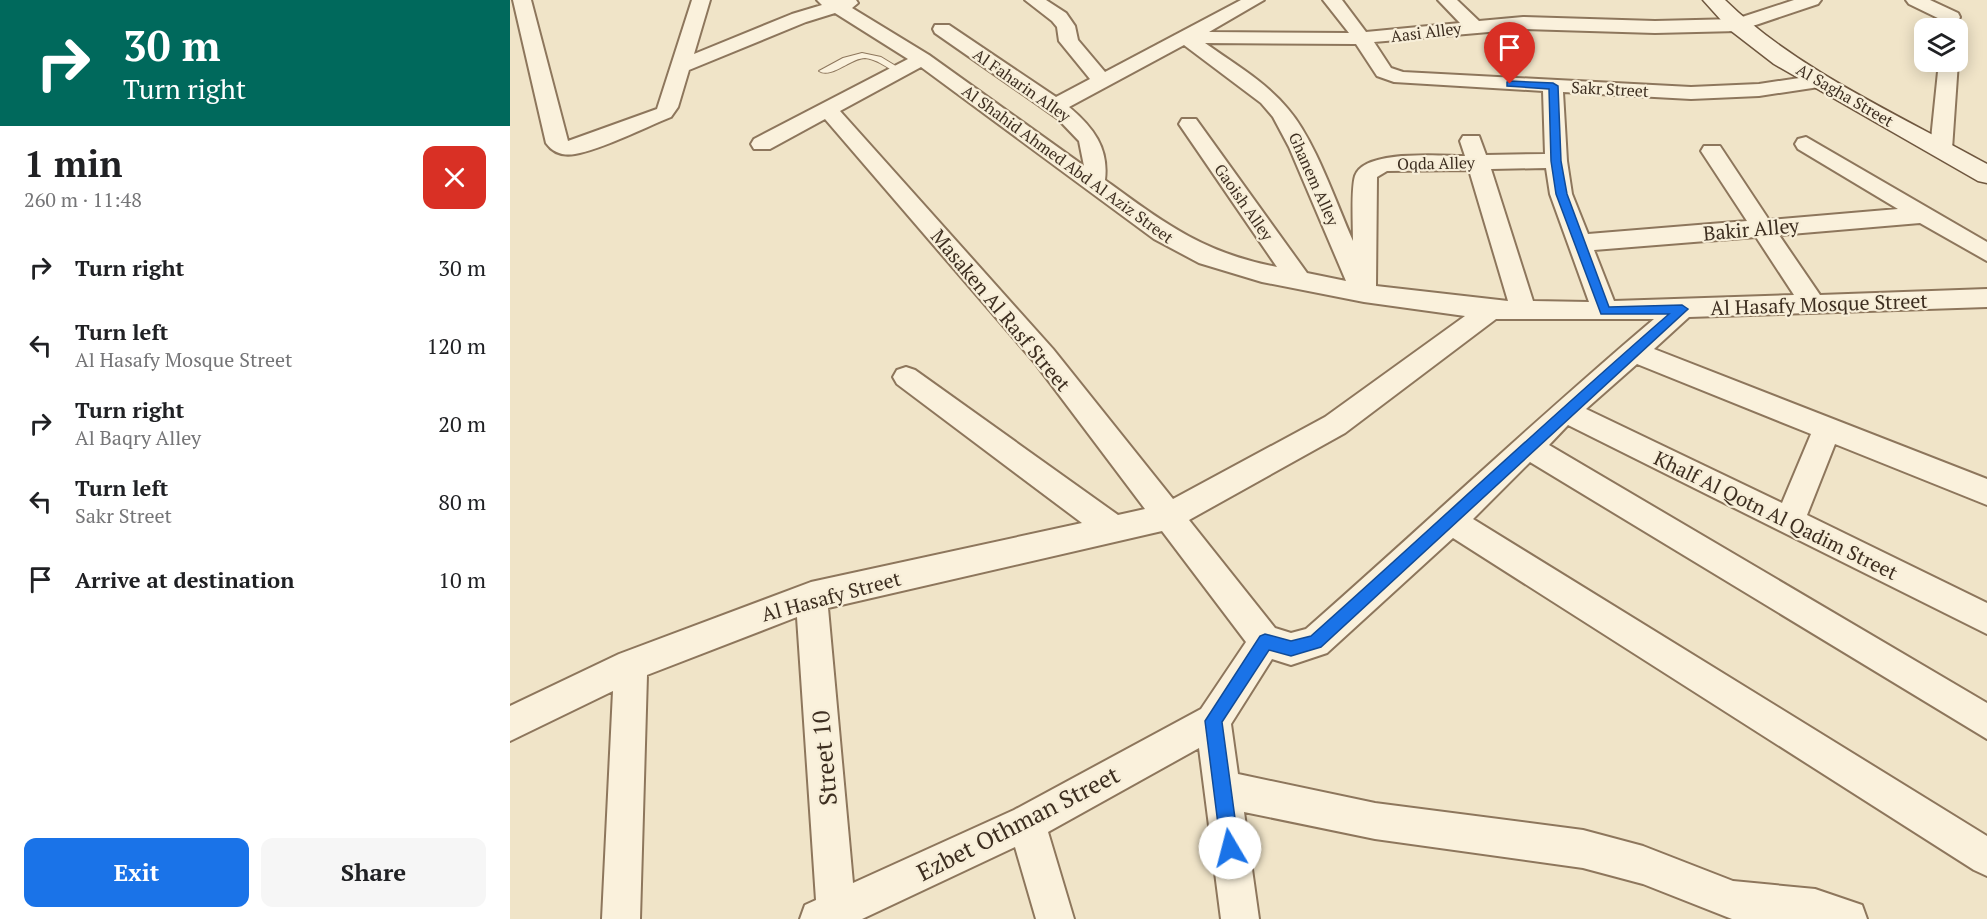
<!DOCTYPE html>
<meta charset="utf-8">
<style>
:root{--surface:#fff;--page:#f6f6f6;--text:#202124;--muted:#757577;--accent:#1a73e8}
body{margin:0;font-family:"PT Serif",serif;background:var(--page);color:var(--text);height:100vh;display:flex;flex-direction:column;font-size:22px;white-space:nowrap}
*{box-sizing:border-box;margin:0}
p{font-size:20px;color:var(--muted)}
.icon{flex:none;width:33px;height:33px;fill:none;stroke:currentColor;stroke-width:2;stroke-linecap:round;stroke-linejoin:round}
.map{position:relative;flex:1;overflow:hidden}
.drawer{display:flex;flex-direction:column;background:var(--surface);width:510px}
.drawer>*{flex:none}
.hud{background:#00695c;color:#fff;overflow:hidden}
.tools{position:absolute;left:1404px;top:18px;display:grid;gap:12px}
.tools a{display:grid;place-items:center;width:54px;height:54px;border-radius:12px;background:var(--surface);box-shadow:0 3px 15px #0003;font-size:30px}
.pin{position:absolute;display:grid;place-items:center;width:51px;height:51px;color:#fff;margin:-62px -26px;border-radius:50% 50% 50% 0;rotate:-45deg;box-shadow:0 0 6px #0007}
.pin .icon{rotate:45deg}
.me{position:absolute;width:66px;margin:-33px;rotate:352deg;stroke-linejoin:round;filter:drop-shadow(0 0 4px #0008)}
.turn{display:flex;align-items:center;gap:21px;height:126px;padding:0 24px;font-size:27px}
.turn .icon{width:78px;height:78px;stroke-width:2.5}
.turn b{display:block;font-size:42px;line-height:51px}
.round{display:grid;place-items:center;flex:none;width:63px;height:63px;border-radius:12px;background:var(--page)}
.headline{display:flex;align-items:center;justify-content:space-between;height:102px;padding:0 24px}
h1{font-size:36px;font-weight:700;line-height:45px}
.button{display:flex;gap:12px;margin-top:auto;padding:12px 24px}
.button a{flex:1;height:69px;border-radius:12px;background:var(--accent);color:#fff;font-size:24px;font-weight:700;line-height:69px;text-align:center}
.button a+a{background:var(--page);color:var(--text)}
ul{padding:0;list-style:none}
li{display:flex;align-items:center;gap:18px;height:78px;padding:0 24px}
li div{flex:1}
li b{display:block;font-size:22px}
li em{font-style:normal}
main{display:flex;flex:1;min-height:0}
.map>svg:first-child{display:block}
</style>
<main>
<section class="drawer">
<div class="hud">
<div class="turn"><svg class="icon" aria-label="right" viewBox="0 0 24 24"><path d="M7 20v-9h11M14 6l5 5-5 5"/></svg><div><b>30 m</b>Turn right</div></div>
</div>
<div class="headline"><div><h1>1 min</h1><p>260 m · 11:48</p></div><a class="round" style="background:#d93025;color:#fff"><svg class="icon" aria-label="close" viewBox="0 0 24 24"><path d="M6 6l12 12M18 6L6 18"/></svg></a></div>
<ul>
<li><svg class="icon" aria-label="right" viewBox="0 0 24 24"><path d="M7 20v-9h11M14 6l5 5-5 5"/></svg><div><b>Turn right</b></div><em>30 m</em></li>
<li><svg class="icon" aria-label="left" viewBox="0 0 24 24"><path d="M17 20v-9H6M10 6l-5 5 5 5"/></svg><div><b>Turn left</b><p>Al Hasafy Mosque Street</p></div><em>120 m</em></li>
<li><svg class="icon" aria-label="right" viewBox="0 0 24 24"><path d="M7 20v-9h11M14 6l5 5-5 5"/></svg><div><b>Turn right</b><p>Al Baqry Alley</p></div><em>20 m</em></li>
<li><svg class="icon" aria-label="left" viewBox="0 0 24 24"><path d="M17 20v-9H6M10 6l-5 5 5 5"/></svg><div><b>Turn left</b><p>Sakr Street</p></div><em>80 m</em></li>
<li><svg class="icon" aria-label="arrive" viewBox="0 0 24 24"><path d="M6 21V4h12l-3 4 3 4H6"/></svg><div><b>Arrive at destination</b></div><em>10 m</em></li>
</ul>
<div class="button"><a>Exit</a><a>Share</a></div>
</section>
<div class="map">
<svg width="1477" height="919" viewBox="0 0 1477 919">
<rect width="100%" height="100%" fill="#f0e4c8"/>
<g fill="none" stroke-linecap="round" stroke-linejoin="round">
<g stroke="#8d765c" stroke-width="2">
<path id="lane" d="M352,53L371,57L394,71L386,73C377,67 366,59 355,58C341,58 321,79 309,71L333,58Z"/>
</g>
<g stroke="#8d765c" stroke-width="4">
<path id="street" d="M3,0H21L58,141L147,109L182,0H200L184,54L282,14L312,5L307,0H346L348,3L342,8L419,55L574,166L569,141L547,118L425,33L423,29L425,25H439L546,97L580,79L549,41L547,27L542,21L515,0H536L556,13L565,26L568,40L595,72L731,0H754L699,32L839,33L813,0H832L856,32L950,23L928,0H947L969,21L1013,17L1145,21L1226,19L1284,0H1311L1308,4L1228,31L1145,33L1013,29L864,42L881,68L893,72L1181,87L1249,84L1309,75L1316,77L1319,81L1316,85L1309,87L1249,96L1181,99L1053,92L1057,161L1062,194L1078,234L1237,221L1191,151L1194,146H1210L1259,220L1388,209L1288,149L1285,144L1288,139L1296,137L1477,242V261L1410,223L1269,235L1310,295L1477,289V307L1179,317L1144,349L1477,479V505L1325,444L1297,515L1477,603V634L1058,425L1039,445L1477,703V739L1020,462L963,519L1477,836V876L1464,870L943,538L817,653L781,665L762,659L721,724L728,774L865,803L1073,830L1133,846L1223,881L1305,889L1352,905L1357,919H1222L1133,884L1073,868L865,839L734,812L749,919H711L689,748L538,832L564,919H526L505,847L352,919H290L295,905L306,900L287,617L137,675L130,919H92L103,691L0,741V706L109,654L301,582L572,523L387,384L383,377L387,370L396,367L405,370L608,515L635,509L525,363L315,119L260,149H244L241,144L244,139L398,59L325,13L296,22L179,70L168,107L161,117C136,127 90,150 65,154C54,156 43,153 36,143ZM695,43L846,44L867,76L884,82L1033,91L1035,154L976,155L969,136H953L950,141L955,156C931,156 854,149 845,176C841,189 843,225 843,241C826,203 805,140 778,109C756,82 723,63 695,43ZM674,45L751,103L763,117L779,147L836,281L797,273L686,119H672L669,124L767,267C693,253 654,223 595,180C599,148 583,127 559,107ZM411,67L644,239L689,263L752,282L854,302L955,316L815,417L663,499L543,349L330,111ZM1036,168L1040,194L1079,302L1023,301L981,169ZM959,170L998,301L866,286L867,177L877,171ZM1246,237L1284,295L1104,301L1084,250ZM986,319H1144C1026,419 913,526 796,629L781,633L765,628L679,520L835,433ZM1127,364L1301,434L1272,503L1076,409ZM652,531L736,642L691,709L504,810L343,883L318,608Z
M1396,0H1420L1448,13L1450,17L1448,21H1434L1399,4Z
M1429,62H1448L1442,149L1439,154H1423L1420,149Z"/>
</g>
<g stroke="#6f573f" stroke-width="3">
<path id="secondary" d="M1193,0H1215C1285,69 1391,116 1477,164V183L1468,181L1264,64L1220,30Z"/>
</g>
<use href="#lane" fill="#faf1dc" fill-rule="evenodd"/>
<use href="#street" fill="#faf1dc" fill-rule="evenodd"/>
<use href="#secondary" fill="#faf1dc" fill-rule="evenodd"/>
</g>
<path fill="#1a73e8" stroke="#114b97" stroke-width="1.5" d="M1000,81L1043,83L1048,86L1051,161L1057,194L1099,307L1172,305L1178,309L811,647L781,656L759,650L712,722L729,848L727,854L720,856L714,854L711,848L695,721L750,636L755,634L781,641L801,636C921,529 1038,419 1159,314H1091L1046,194L1041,161L1039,89L997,86V82Z"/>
<g text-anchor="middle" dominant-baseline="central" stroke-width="4.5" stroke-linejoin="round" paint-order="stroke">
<g font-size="16" fill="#3d2e20" stroke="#f7eed8">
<text transform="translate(916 32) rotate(-7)">Aasi Alley</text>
<text transform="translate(512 85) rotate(35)">Al Faharin Alley</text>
<text transform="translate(1100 89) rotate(3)">Sakr Street</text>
<text transform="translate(1335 95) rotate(30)">Al Sagha Street</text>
<text transform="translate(926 163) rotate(-1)">Oqda Alley</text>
<text transform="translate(558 164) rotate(36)">Al Shahid Ahmed Abd Al Aziz Street</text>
<text transform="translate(804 179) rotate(66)">Ghanem Alley</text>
<text transform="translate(734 202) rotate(55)">Gaoish Alley</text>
</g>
<g font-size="20" fill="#3d2e20" stroke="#f7eed8">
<text transform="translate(1241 229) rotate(-5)">Bakir Alley</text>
<text transform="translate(1309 304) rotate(-2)">Al Hasafy Mosque Street</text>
<text transform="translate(491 310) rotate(50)">Masaken Al Rasf Street</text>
<text transform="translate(1266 515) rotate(26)">Khalf Al Qotn Al Qadim Street</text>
<text transform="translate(321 596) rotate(-15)">Al Hasafy Street</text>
</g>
<g font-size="24" fill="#3d2e20" stroke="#f7eed8">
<text transform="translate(314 758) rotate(-95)">Street 10</text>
<text transform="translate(508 823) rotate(-27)">Ezbet Othman Street</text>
</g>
</g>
</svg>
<div class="tools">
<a><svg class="icon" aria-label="layers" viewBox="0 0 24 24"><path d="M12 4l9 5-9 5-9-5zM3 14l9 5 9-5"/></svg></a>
</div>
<div class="pin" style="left:1000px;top:84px;background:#d93025"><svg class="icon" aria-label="arrive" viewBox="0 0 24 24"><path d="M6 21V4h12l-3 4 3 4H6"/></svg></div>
<svg class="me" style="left:720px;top:848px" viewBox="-20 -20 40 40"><circle r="19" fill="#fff"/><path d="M0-13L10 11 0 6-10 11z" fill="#1a73e8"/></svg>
</div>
</main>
